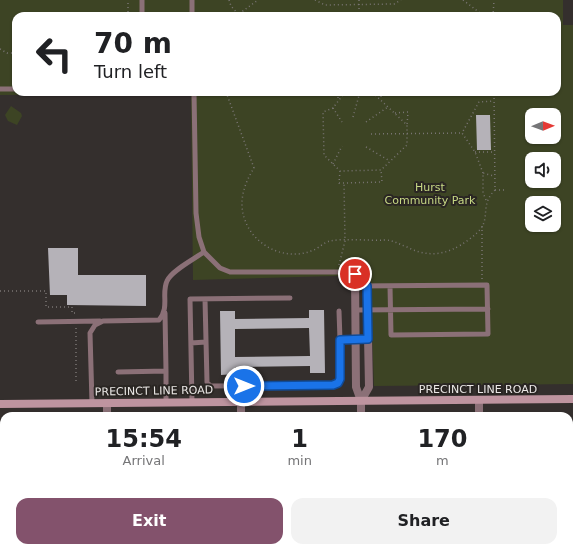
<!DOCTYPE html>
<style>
:root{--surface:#fff;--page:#f2f2f2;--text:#202124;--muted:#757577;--accent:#83526c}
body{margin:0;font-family:"DejaVu Sans",sans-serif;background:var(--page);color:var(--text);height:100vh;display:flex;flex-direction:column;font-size:15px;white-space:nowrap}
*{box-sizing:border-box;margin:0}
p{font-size:13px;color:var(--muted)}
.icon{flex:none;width:22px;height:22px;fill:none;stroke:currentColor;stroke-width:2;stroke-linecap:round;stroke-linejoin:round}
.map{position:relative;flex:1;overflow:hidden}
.side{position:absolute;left:0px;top:412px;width:573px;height:140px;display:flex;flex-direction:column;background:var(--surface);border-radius:12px 12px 0 0;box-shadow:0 1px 3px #0004}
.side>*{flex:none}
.banner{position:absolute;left:12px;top:12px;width:549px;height:84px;border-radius:12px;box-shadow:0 1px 3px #0004;background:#fff;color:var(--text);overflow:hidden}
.needle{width:26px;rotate:89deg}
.fabs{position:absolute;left:525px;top:108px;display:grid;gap:8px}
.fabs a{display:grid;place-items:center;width:36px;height:36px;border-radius:8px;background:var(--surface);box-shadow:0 1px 3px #0004;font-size:20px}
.pin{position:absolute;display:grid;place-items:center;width:34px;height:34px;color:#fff;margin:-17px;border:2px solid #fff;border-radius:50%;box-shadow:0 1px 4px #0007}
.me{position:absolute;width:44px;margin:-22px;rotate:90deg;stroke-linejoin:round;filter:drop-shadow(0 0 3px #0008)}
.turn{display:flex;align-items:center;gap:14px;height:84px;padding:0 16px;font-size:18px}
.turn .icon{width:52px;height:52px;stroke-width:2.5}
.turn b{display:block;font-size:28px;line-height:34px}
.eta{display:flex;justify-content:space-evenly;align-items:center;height:68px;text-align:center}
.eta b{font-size:24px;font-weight:700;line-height:28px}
.cta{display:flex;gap:8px;margin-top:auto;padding:8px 16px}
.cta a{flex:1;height:46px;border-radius:12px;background:var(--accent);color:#fff;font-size:16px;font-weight:700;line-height:46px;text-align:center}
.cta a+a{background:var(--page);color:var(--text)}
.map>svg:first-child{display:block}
</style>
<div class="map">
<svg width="573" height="552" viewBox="0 0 573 552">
<rect width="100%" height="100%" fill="#342f2d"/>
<path fill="#3d4424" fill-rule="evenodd" d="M0,0H563V25H573V384L374,386L370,275L193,280L191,94L0,95ZM16,16H557V92H16ZM532,115H554V137H532ZM532,159H554V181H532ZM532,203H554V225H532Z
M11,106L21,113L22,116L17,125L8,121L5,115Z"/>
<path fill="#b5b2b8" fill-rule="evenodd" d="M476,115H490L491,150H477Z
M48,248H78V275H146V306L67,305V295H50Z
M309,310H324L325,373H310V366L235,367L236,374L221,375L220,311H235V319L309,318ZM309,328L310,356L235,357V329Z"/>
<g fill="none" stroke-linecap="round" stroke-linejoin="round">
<path stroke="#797573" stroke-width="1.5" stroke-dasharray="1 3" stroke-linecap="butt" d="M229,0L231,6L238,14
M315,0L325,5L394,4L401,0
M359,0V16
M463,0L484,16
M128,16V0
M236,16L258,0
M493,16L494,0
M0,49L7,53H16
M226,92L254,168C244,184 238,202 245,220C254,246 285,261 311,251C318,249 324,242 330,241C345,238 368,241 384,240C394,240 398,244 407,247C422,255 438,256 453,249C461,246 478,234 482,227C489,214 481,204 495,190L494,92
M345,92L333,108L323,112L324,155L340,171L381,170L407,145V125L372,92
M381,92V100
M338,98V92
M333,108L342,122
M395,113L408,112L407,125
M353,117L360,92
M366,122L388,107
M371,134L462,133
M366,147L390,161
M475,152H494
M333,164L342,146
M340,171L339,183H344L382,182L381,170
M483,173L475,152L462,133L479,102L493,101
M495,190H506
M486,200L483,193V173L494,176
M482,226V279
M339,265L345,241L344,183
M0,291H46V307H72V313H76V315
M76,328V381"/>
<path stroke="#8b7077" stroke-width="5" d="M142,0V16
M192,0V16
M0,89H16
M194,92L196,213L199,237L204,252L220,268L230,272H344L355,274
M355,286L487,285L488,334L391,335L390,286
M205,299L207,382L210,386L333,385L338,383L340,379V340
M355,310L488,309
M339,311L340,340L368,339
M38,322L100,321
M191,343L206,342
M166,371V402
M118,372L166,371L165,313
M192,402L190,299L290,298
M92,403L90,333L95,325L103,321L159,320C170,307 161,294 167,281C171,271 194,259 204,252"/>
<path stroke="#8b7077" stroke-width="8" d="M355,274L356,387L361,401V416
M355,274L367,286L369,387L361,401
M479,400V416
M241,402V416
M107,403V416
M109,548V552
M241,548V552
M481,548V552
M360,552V548"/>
<path stroke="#be949f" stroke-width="8" d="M0,404L573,399"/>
</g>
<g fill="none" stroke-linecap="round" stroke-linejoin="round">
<g stroke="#114b97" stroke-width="10">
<path id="route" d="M244,386L333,385L338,383L340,379V340L368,339L367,286L355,274"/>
</g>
<use href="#route" stroke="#1a73e8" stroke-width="7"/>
</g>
<g text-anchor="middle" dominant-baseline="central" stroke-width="4" stroke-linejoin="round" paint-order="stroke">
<g font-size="11" fill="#c7d885" stroke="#2a2623">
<text x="430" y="187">Hurst<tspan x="430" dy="13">Community Park</tspan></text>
</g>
<g font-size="11" fill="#ebe8e6" stroke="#2a2623">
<text x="478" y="389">PRECINCT LINE ROAD</text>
<text transform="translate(154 391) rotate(-1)">PRECINCT LINE ROAD</text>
</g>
</g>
</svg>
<div class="fabs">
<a><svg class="needle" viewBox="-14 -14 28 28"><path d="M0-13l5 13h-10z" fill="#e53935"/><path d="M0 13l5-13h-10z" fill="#757577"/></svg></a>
<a><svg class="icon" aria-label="sound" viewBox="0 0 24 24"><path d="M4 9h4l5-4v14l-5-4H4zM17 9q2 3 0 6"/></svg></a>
<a><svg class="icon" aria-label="layers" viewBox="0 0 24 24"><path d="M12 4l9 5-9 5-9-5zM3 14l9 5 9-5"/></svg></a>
</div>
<div class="pin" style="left:355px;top:274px;background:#d93025"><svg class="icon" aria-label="arrive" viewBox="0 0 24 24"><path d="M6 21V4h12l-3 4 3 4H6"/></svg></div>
<svg class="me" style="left:244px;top:386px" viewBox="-20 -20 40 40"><circle r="17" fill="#1a73e8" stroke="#fff" stroke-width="3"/><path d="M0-11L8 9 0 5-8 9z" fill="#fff"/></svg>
<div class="banner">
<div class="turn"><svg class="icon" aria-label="left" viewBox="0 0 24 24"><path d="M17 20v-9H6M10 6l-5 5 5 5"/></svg><div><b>70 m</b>Turn left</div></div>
</div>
<section class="side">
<div class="eta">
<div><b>15:54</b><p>Arrival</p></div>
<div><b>1</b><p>min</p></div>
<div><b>170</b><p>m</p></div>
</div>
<div class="cta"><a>Exit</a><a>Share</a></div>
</section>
</div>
